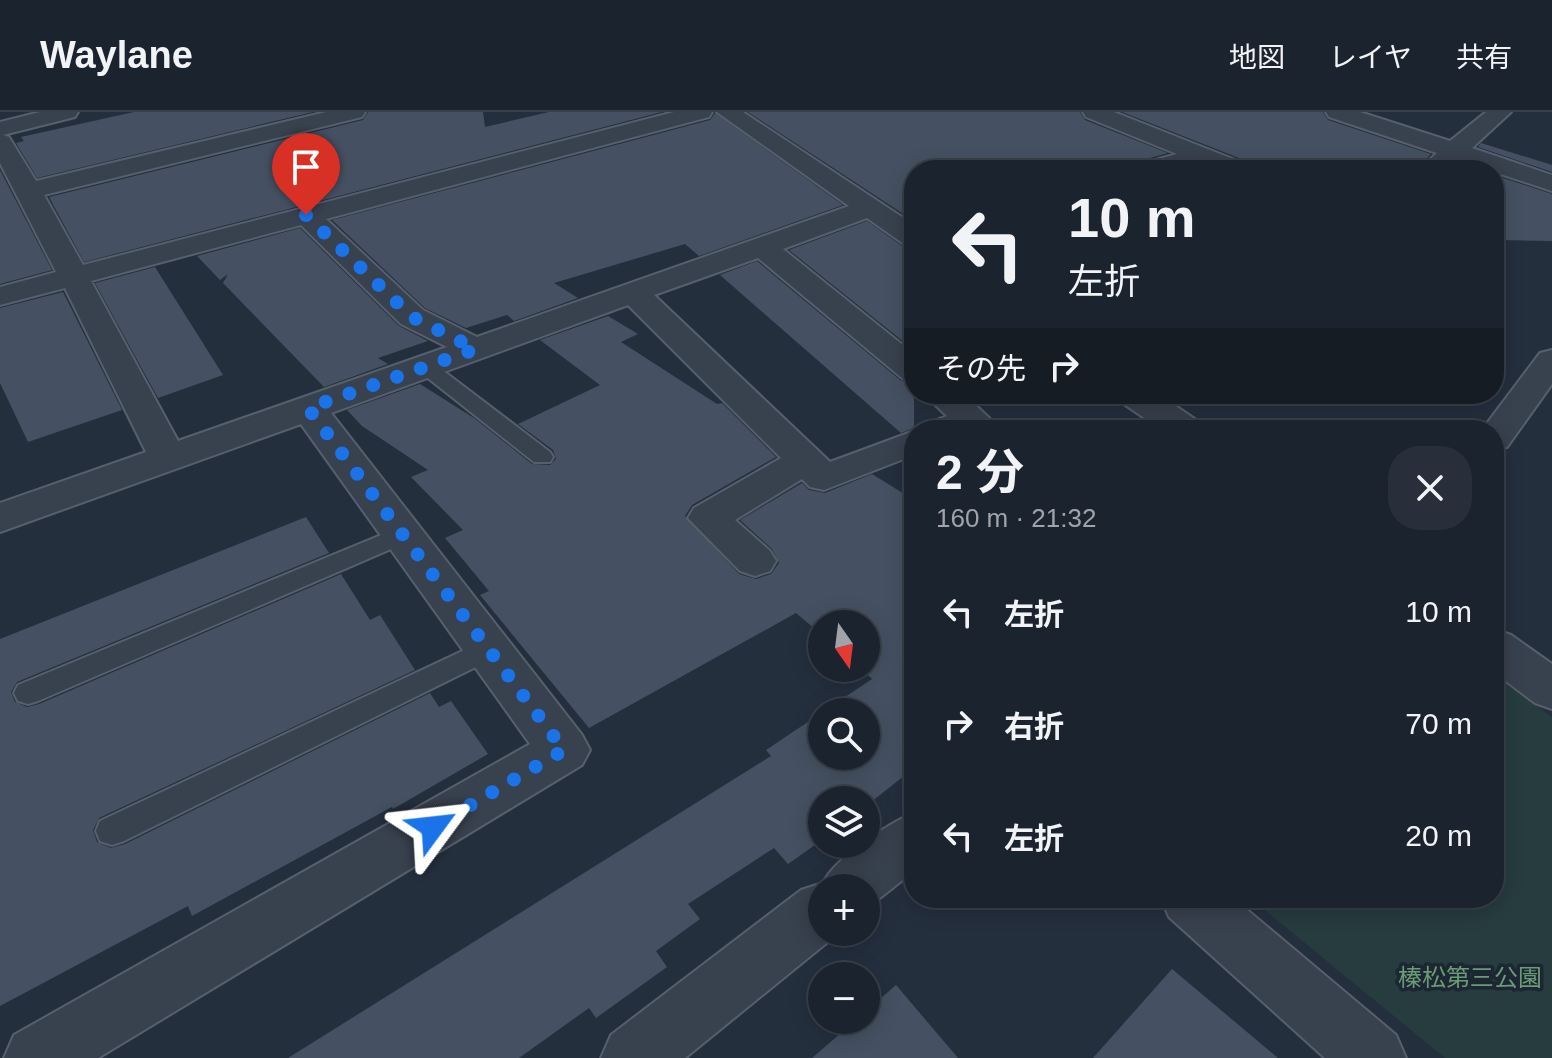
<!DOCTYPE html>
<html lang="ja">
<meta charset="utf-8">
<style>
:root{--surface:#1b232e;--page:#282f3a;--text:#f1f3f6;--muted:#a0a4aa;--line:#39404a}
body{margin:0;font-family:Arial,"Noto Sans JP",sans-serif;background:var(--page);color:var(--text);height:100vh;display:flex;flex-direction:column;font-size:30px;white-space:nowrap}
*{box-sizing:border-box;margin:0}
p{font-size:26px;color:var(--muted)}
.icon{flex:none;width:44px;height:44px;fill:none;stroke:currentColor;stroke-width:2;stroke-linecap:round;stroke-linejoin:round}
.map{position:relative;flex:1;overflow:hidden}
.details{position:absolute;left:904px;top:308px;width:600px;height:488px;display:flex;flex-direction:column;background:var(--surface);border-radius:32px;box-shadow:0 4px 20px #0003,0 0 0 2px var(--line)}
.details>*{flex:none}
.top-card{position:absolute;left:904px;top:48px;width:600px;height:244px;border-radius:32px;box-shadow:0 4px 20px #0003,0 0 0 2px var(--line);background:#1b232e;color:var(--text);overflow:hidden}
.needle{width:52px;rotate:166deg}
.controls{position:absolute;left:808px;top:498px;display:grid;gap:16px}
.controls a{display:grid;place-items:center;width:72px;height:72px;border-radius:50%;background:var(--surface);box-shadow:0 4px 20px #0003,0 0 0 2px var(--line);font-size:40px}
.pin{position:absolute;display:grid;place-items:center;width:68px;height:68px;color:#fff;margin:-82px -34px;border-radius:50% 50% 50% 0;rotate:-45deg;box-shadow:0 0 8px #0007}
.pin .icon{rotate:45deg}
.me{position:absolute;width:88px;margin:-44px;rotate:60deg;stroke-linejoin:round;filter:drop-shadow(0 0 6px #0008)}
.turn{display:flex;align-items:center;gap:28px;height:168px;padding:0 32px;font-size:36px}
.turn .icon{width:104px;height:104px;stroke-width:2.5}
.turn b{display:block;font-size:56px;line-height:68px}
.then{display:flex;align-items:center;height:76px;padding:0 32px;background:#0003;gap:16px;font-size:30px}
.round{display:grid;place-items:center;flex:none;width:84px;height:84px;border-radius:32px;background:var(--page)}
.overview{display:flex;align-items:center;justify-content:space-between;height:136px;padding:0 32px}
h1{font-size:48px;font-weight:700;line-height:60px}
ul{padding:0;list-style:none}
li{display:flex;align-items:center;gap:24px;height:112px;padding:0 32px}
li div{flex:1}
li b{display:block;font-size:30px}
li em{font-style:normal}
header{display:flex;align-items:center;gap:48px;box-sizing:border-box;height:112px;padding:0 40px;background:var(--surface);border-bottom:2px solid var(--line)}
header strong{font-size:38px}
nav{display:flex;gap:44px;margin-inline-start:auto;font-size:28px}
.map>svg:first-child{display:block}
</style>
<header>
<strong>Waylane</strong>
<nav><a>地図</a><a>レイヤ</a><a>共有</a></nav>
</header>
<div class="map">
<svg width="1552" height="946" viewBox="0 0 1552 946">
<rect width="100%" height="100%" fill="#242f3e"/>
<path fill="#263c3f" d="M1494,563L1552,605V946H1445L1250,786H1494Z"/>
<path fill="#455162" fill-rule="evenodd" d="M134,0H313L37,66L16,31L24,29L21,25Z
M368,0H483L485,15L549,0H662L84,150L49,85L363,8Z
M748,0H1080L1085,8L1168,41L1136,50L1130,58H914V109Z
M1122,0H1323L1328,8L1431,42L1420,53V58H1255L1249,50Z
M715,1L843,93L699,144L685,132L554,171L578,186L514,209L507,203L466,216L425,196L332,108L710,8Z
M1481,31L1552,53V60L1478,35Z
M0,58L52,158L0,172Z
M1494,63L1552,82V129L1494,128Z
M867,109L902,134L914,138V238L789,138Z
M300,116L399,214L428,229L378,246L388,252L324,275L223,171L228,162L220,168L197,144Z
M757,149L900,268L914,272V316L901,321L720,163Z
M155,155L223,263L158,286L95,171Z
M63,180L122,298L28,330L0,271V196Z
M608,204L638,222L621,230L717,292L722,291L776,345L692,393L685,404L739,462L756,467L771,462L779,451L772,437L740,408L802,371L809,378L825,381L872,362L914,388V656L866,694V688H822V728L788,752L774,736L688,792L700,807L656,839L667,855L596,906L589,896L519,946H288L771,644L766,638L872,567L860,556H866V512H822V523L796,501L589,616L480,483L489,479L445,426L463,418L411,365L428,358L362,314L347,298L420,272L474,306L532,352L550,353L556,347L553,338L518,312L600,273L540,228ZM822,600H866V644H822Z
M306,405L329,441L17,570L11,580L15,590L27,595L39,592L341,462L370,508L380,503L415,558L99,706L93,718L97,730L111,736L125,732L430,581L439,595L451,589L488,642L393,697L392,695L192,804L188,794L0,894V527Z
M1172,857L1278,946H1093Z
M896,873L958,946H812L856,908H866V899Z"/>
<g fill="none" stroke-linecap="round" stroke-linejoin="round">
<g stroke="#565f6c" stroke-width="4">
<path id="lane" d="M426,249L433,251L550,340L553,345L550,350H534L419,259L416,255L419,251Z
M403,414L412,416L415,422L412,428L38,589L28,592L18,589L14,581L18,573Z
M488,527L498,530L502,537L498,544L124,729L112,733L100,729L96,719L100,709Z"/>
</g>
<g stroke="#565f6c" stroke-width="4">
<path id="street" d="M40,0H78L75,5L3,23L9,25L36,69L326,0H365L362,5L44,83L83,153L674,0H712L709,5L326,107L423,198L477,225L849,94L717,0H743L914,113V135L904,132L867,106L783,137L914,242V269L902,266L758,146L654,183L830,350L914,319V343L824,378L810,375L802,367L735,408L770,439L776,449L770,459L755,464L740,459L688,406L694,396L781,346L628,193L331,301L582,623L590,638L582,653L98,946H4L14,923L530,632L301,312L0,420V391L146,340L65,176L0,193V175L56,160L0,51V10ZM301,113L401,212L447,235L178,329L91,169Z
M1083,0H1114L1248,53L1252,58H1217L1200,51L1175,58H1133L1137,53L1177,42L1086,5Z
M1326,0H1360L1450,29L1486,0H1511L1472,36L1552,63V79L1458,48L1447,58H1424L1422,55L1437,41L1329,5Z
M1552,238V272L1507,335L1494,338V318H1482L1540,241Z
M924,282H964L990,307C978,325 946,318 925,318L931,310L947,304Z
M1116,282H1158L1199,310L1205,318H1162L1121,290Z
M1494,517L1511,523L1552,552V597L1535,591L1494,560Z
M914,701V759L866,797V776H822V820H840L685,946H601L611,923L801,778L823,771C834,747 889,711 914,701Z
M1161,786H1233L1396,923L1406,946H1325L1169,805Z"/>
</g>
<use href="#lane" fill="#38414e" fill-rule="evenodd"/>
<use href="#street" fill="#38414e" fill-rule="evenodd"/>
</g>
<g fill="none" stroke-linecap="round" stroke-linejoin="round">
<path stroke="#1a73e8" stroke-width="14" stroke-dasharray="0 25.2" d="M306,103L412,205L476,237L308,296L564,638L433,715"/>
</g>
<g text-anchor="middle" dominant-baseline="central" stroke-width="7" stroke-linejoin="round" paint-order="stroke">
<g font-size="24" fill="#6b9a76" stroke="#1d2633">
<text x="1470" y="865">榛松第三公園</text>
</g>
</g>
</svg>
<div class="controls">
<a><svg class="needle" viewBox="-14 -14 28 28"><path d="M0-13l5 13h-10z" fill="#e53935"/><path d="M0 13l5-13h-10z" fill="#a0a4aa"/></svg></a>
<a><svg class="icon" aria-label="search" viewBox="0 0 24 24"><circle cx="10" cy="10" r="6"/><path d="M15 15l6 6"/></svg></a>
<a><svg class="icon" aria-label="layers" viewBox="0 0 24 24"><path d="M12 4l9 5-9 5-9-5zM3 14l9 5 9-5"/></svg></a>
<a>+</a>
<a>−</a>
</div>
<div class="pin" style="left:306px;top:103px;background:#d93025"><svg class="icon" aria-label="arrive" viewBox="0 0 24 24"><path d="M6 21V4h12l-3 4 3 4H6"/></svg></div>
<svg class="me" style="left:433px;top:715px" viewBox="-20 -20 40 40"><path d="M0-17L14 15 0 8-14 15z" fill="#1a73e8" stroke="#fff" stroke-width="4"/></svg>
<div class="top-card">
<div class="turn"><svg class="icon" aria-label="left" viewBox="0 0 24 24"><path d="M17 20v-9H6M10 6l-5 5 5 5"/></svg><div><b>10 m</b>左折</div></div>
<div class="then">その先<svg class="icon" aria-label="right" viewBox="0 0 24 24"><path d="M7 20v-9h11M14 6l5 5-5 5"/></svg></div>
</div>
<section class="details">
<div class="overview"><div><h1>2 分</h1><p>160 m · 21:32</p></div><a class="round"><svg class="icon" aria-label="close" viewBox="0 0 24 24"><path d="M6 6l12 12M18 6L6 18"/></svg></a></div>
<ul>
<li><svg class="icon" aria-label="left" viewBox="0 0 24 24"><path d="M17 20v-9H6M10 6l-5 5 5 5"/></svg><div><b>左折</b></div><em>10 m</em></li>
<li><svg class="icon" aria-label="right" viewBox="0 0 24 24"><path d="M7 20v-9h11M14 6l5 5-5 5"/></svg><div><b>右折</b></div><em>70 m</em></li>
<li><svg class="icon" aria-label="left" viewBox="0 0 24 24"><path d="M17 20v-9H6M10 6l-5 5 5 5"/></svg><div><b>左折</b></div><em>20 m</em></li>
</ul>
</section>
</div>
